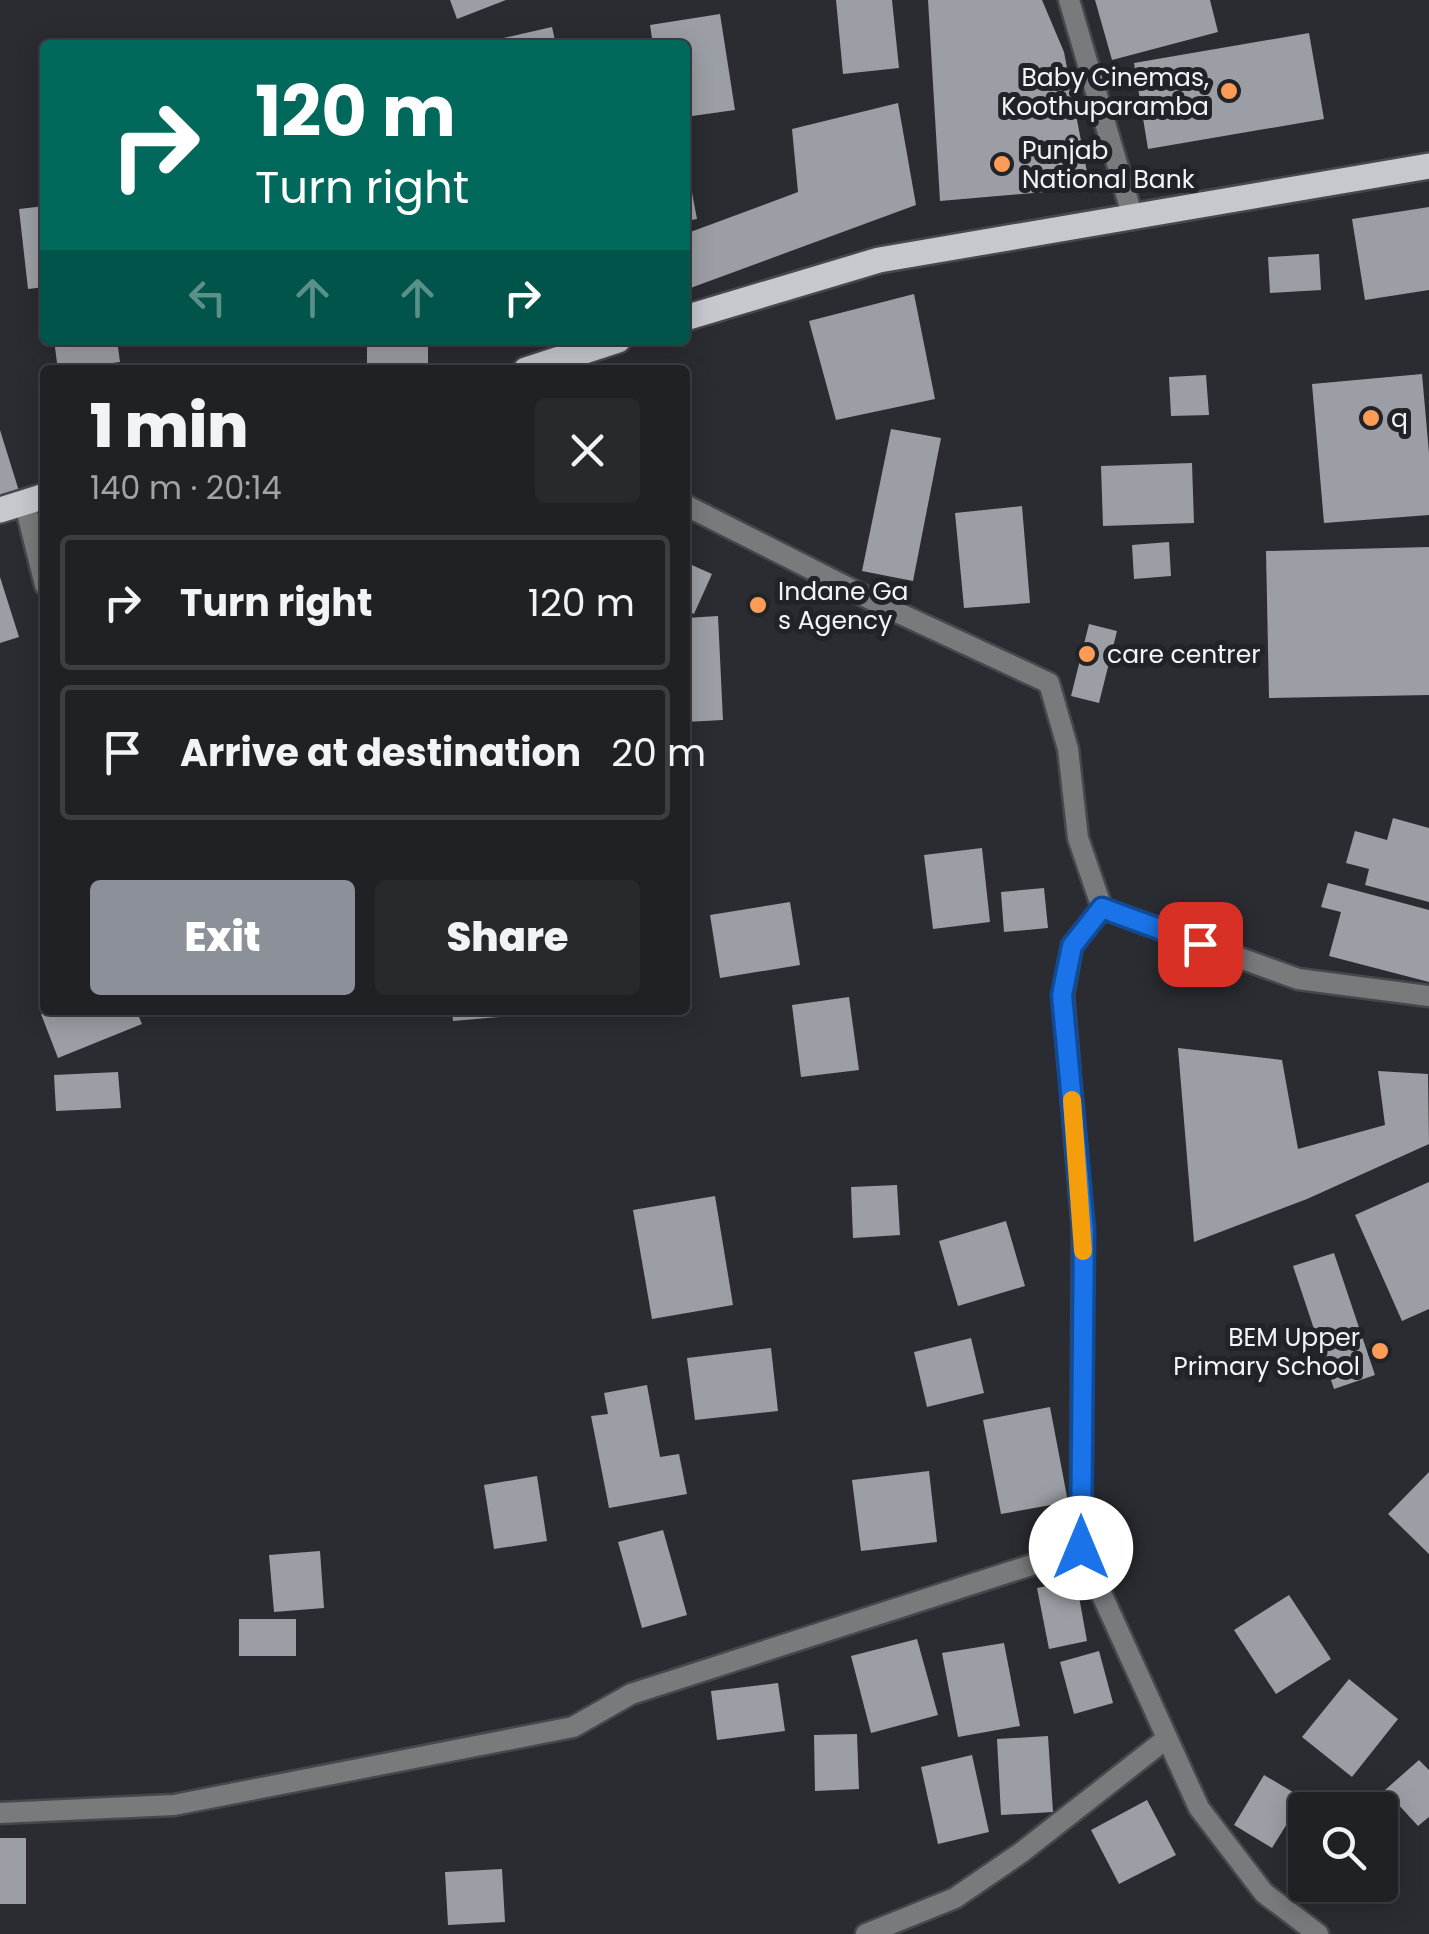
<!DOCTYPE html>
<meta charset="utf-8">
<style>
:root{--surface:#202125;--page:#28292d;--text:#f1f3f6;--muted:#a2a3a7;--line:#3d3e42;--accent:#8c9099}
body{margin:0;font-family:Poppins,sans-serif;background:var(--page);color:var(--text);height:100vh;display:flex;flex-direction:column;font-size:38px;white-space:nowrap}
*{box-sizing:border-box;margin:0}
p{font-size:32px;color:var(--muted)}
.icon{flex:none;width:55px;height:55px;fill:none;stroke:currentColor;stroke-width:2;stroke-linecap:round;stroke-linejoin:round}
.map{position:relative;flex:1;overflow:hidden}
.sheet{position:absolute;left:40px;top:365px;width:650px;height:650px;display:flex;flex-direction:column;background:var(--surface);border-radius:10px;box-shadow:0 5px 25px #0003,0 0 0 2px var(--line)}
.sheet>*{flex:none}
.guide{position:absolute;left:40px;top:40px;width:650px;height:305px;border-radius:10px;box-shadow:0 5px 25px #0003,0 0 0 2px var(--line);background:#00695c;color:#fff;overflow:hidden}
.tools{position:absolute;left:1288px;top:1792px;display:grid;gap:20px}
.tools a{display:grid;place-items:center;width:110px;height:110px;border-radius:10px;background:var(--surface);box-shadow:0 5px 25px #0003,0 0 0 2px var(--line);font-size:50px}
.pin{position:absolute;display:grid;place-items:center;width:85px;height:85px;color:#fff;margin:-42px;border-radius:20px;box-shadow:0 5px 15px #0006}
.me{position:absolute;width:110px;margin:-55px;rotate:0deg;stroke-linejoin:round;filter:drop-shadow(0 0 8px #0008)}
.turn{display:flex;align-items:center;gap:35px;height:210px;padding:0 50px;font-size:45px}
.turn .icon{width:130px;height:130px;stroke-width:2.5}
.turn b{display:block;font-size:70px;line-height:85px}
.lanes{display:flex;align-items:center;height:95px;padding:0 50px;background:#0003;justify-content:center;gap:50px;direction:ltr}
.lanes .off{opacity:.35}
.round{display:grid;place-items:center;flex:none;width:105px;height:105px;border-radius:10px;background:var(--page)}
.overview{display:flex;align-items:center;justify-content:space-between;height:170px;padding:0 50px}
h1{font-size:60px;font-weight:800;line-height:75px}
.action{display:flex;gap:20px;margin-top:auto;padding:20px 50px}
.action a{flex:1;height:115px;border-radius:10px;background:var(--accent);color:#fff;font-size:40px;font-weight:800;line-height:115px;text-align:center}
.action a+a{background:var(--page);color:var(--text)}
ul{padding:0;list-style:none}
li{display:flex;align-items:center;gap:30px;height:135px;margin:0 20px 15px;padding:0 30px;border:5px solid var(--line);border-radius:10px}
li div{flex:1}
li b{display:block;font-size:38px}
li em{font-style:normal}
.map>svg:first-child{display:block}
</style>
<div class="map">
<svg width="1429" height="1934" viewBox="0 0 1429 1934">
<rect width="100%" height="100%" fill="#2a2c31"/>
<path fill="#9b9ea4" d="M450,0H506L457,19Z
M836,0H892L899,68L843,74Z
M928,0H1042L1064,52L1090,188L940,201Z
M1095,0H1210L1218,32L1112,60Z
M720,14L735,110L685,117V45H653L650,25Z
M552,27L556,45H496L495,40Z
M1309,33L1324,119L1148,149L1134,63Z
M419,38L420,45H384V43Z
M898,103L916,205L685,290V234L798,192L792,129Z
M685,155L697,219L685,221Z
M45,206V287L28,289L19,209Z
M1429,207V290L1365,300L1352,219Z
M1319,254L1321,290L1270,293L1268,257Z
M914,294L935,399L836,420L809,321Z
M54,340H117L120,362L58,370Z
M367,340H428V370H367Z
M1422,374L1429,453V515L1324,523L1312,384Z
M1206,375L1209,415L1171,416L1169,377Z
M891,429L941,438L913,581L862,571Z
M0,430L23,504L0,511Z
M1192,463L1194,523L1103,526L1101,466Z
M1022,506L1030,603L964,608L955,513Z
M1169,542L1171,576L1134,579L1132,545Z
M1429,547V695L1269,698L1266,551Z
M685,562L712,574L694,614L685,610Z
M0,577L19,637L0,643Z
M718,616L723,720L685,722V618Z
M1089,624L1117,631L1099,703L1071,696Z
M1393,818L1429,828V902L1365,885L1369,869L1346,863L1355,831L1387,840Z
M982,848L990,922L933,929L924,855Z
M1328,883L1429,910V982L1329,956L1341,912L1321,907Z
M1044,888L1048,928L1004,932L1001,892Z
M790,902L800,965L720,978L710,915Z
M849,997L859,1070L801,1077L792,1005Z
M51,1010H136L142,1024L58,1058L41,1014Z
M452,1010H498L499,1017L453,1021Z
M1178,1048L1282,1060L1298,1149L1385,1125L1378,1071L1428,1074L1429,1144L1307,1199L1194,1242Z
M118,1072L121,1108L56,1111L54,1075Z
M1429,1182V1309L1402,1321L1355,1215Z
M897,1185L900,1235L853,1238L851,1187Z
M715,1196L733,1305L652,1319L633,1210Z
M1006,1221L1025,1286L958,1306L939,1241Z
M1334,1253L1375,1375L1334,1389L1293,1266Z
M971,1338L984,1393L927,1407L914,1352Z
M771,1348L778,1411L695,1420L687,1358Z
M647,1385L660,1457L679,1454L687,1494L609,1508L591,1416L608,1414L604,1393Z
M1050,1407L1068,1502L1001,1514L983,1420Z
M929,1471L937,1542L861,1551L852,1480Z
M1429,1472V1554L1388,1514Z
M537,1476L547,1541L494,1549L484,1485Z
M663,1530L687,1615L642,1628L618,1542Z
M320,1551L324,1608L274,1612L269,1555Z
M1076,1580L1087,1641L1049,1649L1037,1588Z
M1289,1595L1331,1659L1276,1694L1234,1630Z
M239,1619H296V1656H239Z
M917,1639L938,1715L871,1733L851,1656Z
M1004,1643L1020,1726L958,1737L942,1653Z
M1099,1651L1113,1703L1074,1714L1060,1662Z
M1349,1679L1398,1719L1352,1777L1302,1737Z
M778,1683L785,1731L717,1740L711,1691Z
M857,1734L859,1789L815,1791L814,1735Z
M1048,1736L1053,1812L1001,1815L997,1739Z
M972,1755L989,1832L938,1844L921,1767Z
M1419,1760L1429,1770V1817L1418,1826L1385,1790Z
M1264,1775L1303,1798L1272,1848L1234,1825Z
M1147,1800L1176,1855L1119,1884L1091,1830Z
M0,1838H26V1904H0Z
M502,1869L505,1922L448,1925L445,1872Z"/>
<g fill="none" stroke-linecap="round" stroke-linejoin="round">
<g stroke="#46484d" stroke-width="25">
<path id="minor" d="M1069,0L1133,218
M24,501L45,585
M685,505L888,608L1049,683L1068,749L1078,838L1102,908L1298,979L1429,996
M1102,908L1072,946L1063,995L1083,1230L1081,1549L1199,1808L1264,1893L1318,1934
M0,1813L174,1805L573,1727L631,1694L1081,1549
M866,1934L955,1898L1022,1852L1166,1739"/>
</g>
<g stroke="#46484d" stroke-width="30">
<path id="primary" d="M685,318L879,260L1429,166
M526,370L618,340
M0,510L45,496"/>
</g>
<use href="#minor" stroke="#787a7c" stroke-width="20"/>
<use href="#primary" stroke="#c5c8cd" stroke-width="25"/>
</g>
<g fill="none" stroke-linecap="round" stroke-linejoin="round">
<g stroke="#114b97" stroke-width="25">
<path id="route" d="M1081,1548L1084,1230L1062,995L1072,946L1102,908L1200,944"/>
</g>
<use href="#route" stroke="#1a73e8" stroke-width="18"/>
<path stroke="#f59e0b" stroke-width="18" d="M1072,1100L1083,1251"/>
</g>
<g fill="#fd9c57" stroke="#202327" stroke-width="4">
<circle cx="1229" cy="91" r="10"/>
<circle cx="1002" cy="164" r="10"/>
<circle cx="1371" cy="418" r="10"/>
<circle cx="758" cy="605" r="10"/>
<circle cx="1087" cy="654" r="10"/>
<circle cx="1380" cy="1351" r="10"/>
</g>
<g text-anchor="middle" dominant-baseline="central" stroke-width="10" stroke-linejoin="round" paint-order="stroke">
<g font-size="25" fill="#f2f4f7" stroke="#202327" text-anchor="start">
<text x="1209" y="77" text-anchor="end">Baby Cinemas,<tspan x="1209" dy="29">Koothuparamba</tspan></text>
<text x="1022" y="150">Punjab<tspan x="1022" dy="29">National Bank</tspan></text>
<text x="1391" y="418">q</text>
<text x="778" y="591">Indane Ga<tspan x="778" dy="29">s Agency</tspan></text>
<text x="1107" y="654">care centrer</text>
<text x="1360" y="1337" text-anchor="end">BEM Upper<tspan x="1360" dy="29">Primary School</tspan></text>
</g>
</g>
</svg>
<div class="tools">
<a><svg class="icon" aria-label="search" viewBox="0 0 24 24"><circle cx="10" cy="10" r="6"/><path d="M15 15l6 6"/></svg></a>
</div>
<div class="pin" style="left:1200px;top:944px;background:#d93025"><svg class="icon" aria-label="arrive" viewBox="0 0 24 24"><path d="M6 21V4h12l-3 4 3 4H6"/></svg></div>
<svg class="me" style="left:1081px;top:1548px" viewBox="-20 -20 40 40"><circle r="19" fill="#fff"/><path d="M0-13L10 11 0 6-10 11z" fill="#1a73e8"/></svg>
<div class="guide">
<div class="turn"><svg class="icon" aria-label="right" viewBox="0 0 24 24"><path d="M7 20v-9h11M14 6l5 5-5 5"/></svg><div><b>120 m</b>Turn right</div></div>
<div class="lanes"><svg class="icon off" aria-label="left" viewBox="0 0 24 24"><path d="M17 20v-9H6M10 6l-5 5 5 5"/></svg><svg class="icon off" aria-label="ahead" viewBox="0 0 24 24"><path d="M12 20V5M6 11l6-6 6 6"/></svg><svg class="icon off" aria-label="ahead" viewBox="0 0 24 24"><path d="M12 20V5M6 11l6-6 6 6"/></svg><svg class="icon" aria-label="right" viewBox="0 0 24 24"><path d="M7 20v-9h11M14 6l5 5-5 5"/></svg></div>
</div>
<section class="sheet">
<div class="overview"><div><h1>1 min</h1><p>140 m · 20:14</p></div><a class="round"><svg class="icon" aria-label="close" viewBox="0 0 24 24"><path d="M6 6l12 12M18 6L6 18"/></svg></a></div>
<ul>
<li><svg class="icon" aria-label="right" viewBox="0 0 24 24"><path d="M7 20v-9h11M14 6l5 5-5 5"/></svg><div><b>Turn right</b></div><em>120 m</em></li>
<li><svg class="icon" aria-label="arrive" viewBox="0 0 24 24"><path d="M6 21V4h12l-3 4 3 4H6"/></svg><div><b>Arrive at destination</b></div><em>20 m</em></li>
</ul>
<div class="action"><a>Exit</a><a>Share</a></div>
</section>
</div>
